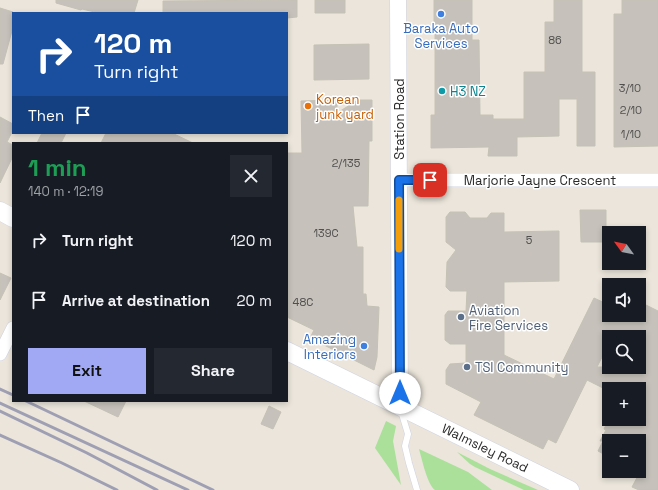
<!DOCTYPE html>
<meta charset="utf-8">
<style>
:root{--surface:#171b24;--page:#242831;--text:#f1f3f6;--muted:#9ea1a6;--accent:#a1a9f4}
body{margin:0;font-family:"Space Grotesk",sans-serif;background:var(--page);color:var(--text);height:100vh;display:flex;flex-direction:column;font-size:15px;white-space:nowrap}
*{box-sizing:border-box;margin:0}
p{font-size:13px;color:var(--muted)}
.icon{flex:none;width:22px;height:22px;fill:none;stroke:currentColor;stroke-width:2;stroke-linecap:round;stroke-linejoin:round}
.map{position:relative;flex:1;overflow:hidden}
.panel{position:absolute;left:12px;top:142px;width:276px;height:260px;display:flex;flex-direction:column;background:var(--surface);border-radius:0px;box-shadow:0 2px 6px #0003}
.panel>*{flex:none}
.banner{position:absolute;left:12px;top:12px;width:276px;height:122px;border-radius:0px;box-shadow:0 2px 6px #0003;background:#1a4fa0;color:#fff;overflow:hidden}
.needle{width:26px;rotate:303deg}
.controls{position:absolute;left:602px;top:226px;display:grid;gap:8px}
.controls a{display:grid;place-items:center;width:44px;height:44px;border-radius:0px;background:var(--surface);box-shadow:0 2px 6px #0003;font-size:20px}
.pin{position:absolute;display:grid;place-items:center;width:34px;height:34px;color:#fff;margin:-17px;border-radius:8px;box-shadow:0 2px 6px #0006}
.me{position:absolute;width:44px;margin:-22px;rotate:0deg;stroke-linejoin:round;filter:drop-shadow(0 0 3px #0008)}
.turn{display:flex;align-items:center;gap:14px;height:84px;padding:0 16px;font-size:18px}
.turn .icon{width:52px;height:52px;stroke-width:2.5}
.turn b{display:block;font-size:28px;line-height:34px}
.then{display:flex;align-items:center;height:38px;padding:0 16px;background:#0003;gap:8px;font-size:15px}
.round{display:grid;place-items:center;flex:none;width:42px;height:42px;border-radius:0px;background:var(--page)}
.summary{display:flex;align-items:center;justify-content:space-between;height:68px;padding:0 16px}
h1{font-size:24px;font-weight:600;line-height:30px;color:#1e9e55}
.button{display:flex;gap:8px;margin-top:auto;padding:8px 16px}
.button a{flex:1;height:46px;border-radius:0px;background:var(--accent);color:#111;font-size:16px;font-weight:600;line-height:46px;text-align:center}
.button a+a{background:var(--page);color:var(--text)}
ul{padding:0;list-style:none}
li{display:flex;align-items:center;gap:12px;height:60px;padding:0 16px}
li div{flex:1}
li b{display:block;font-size:15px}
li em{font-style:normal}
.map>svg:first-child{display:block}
</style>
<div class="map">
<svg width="658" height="490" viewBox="0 0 658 490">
<rect width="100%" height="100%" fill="#ebe5db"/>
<path fill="#aae099" d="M386,421L396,426L393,441L401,485L375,448Z
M419,449L468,472L492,490H435C427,484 422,459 419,449Z
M457,452L490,469L538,490H524L475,467L470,464Z"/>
<path fill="#c6c2bb" stroke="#c6c1b5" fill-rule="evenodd" d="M56,0H138L134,13H99L82,9L81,10L56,3Z
M297,0V17L287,18V13H163V1Z
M315,0H345V13H315Z
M434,0H472V40H479L480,115H493V119H524V72H545V22H554V0H582V72H595V146H577V99H559V136L517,137V156H488L489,147L431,148V115H435V33H434Z
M622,0H658V146L614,147V14H622Z
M0,8L13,12V27L3,64H0Z
M369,44V79L314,80V45Z
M337,100V113L358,100H372V141H369L368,206H353L357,247H363V294H366L367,306L379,307L377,357L374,370L310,338L314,330L287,317V153H302L301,101Z
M0,117L13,124V130L7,142L13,145V156L0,183Z
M42,133H66L61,143H37Z
M106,133H172L193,143H101Z
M580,210H606V242H581Z
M450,212H465L470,218H487L491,213H504V232L559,231V281L504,282V355L554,379L594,298L609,305V315H641L646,305L658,311V490H639L632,487L640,472L639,471V441H609V457L598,451L603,441H600L606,430L604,429L609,419H639V389H605L587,380L556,443L548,439L543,449L474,415L481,402L446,384V370L450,364L466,363V344H450L445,340V315L448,311H466L467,291H450L446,287L447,262L456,250L446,242V217ZM609,337H639V367H597L609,343Z
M0,273L11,278L0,300Z
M84,401H126L118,417Z
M269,406L281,412L273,429L261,424Z"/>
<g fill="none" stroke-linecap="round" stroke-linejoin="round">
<g stroke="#d0d2e1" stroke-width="7">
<path id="service" d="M401,411L408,434L405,446L409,463L417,490"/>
</g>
<g stroke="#d0d2e1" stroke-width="14">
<path id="minor" d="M399,180H658
M0,354L13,328"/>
</g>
<g stroke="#d0d2e1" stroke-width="17">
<path id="tertiary" d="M398,0L400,406"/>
</g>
<g stroke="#d0d2e1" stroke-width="19">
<path id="secondary" d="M0,211L13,218
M287,351L570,490"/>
</g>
<use href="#service" stroke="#fff" stroke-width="6"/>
<use href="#minor" stroke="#fff" stroke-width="13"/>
<use href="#tertiary" stroke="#fff" stroke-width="16"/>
<use href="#secondary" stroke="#fff" stroke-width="18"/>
<path stroke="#9e9fb3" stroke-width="3" d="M0,389L13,395
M26,401L213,490
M0,403L188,490
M0,411L87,453L157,490
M0,435L62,463L117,490"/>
</g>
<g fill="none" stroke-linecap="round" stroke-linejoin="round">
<g stroke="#114b97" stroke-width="10">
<path id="route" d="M400,393L399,180H430"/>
</g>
<use href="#route" stroke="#1a73e8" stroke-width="7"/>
<path stroke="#f59e0b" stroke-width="7" d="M399,200V249"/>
</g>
<g fill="#3f7fe0" stroke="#fff" stroke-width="1.5">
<circle cx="441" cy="14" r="4"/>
<circle cx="364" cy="346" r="4"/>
</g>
<circle fill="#0f9aa8" stroke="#fff" stroke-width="1.5" cx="442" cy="91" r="4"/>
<circle fill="#e8710a" stroke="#fff" stroke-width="1.5" cx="308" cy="106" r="4"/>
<g fill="#5c6f8a" stroke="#fff" stroke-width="1.5">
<circle cx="461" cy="317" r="4"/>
<circle cx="467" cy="367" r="4"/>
</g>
<g text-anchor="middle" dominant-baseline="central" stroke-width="3" stroke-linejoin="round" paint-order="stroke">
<g font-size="11" fill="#504f4e">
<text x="555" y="40">86</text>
<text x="630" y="88">3/10</text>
<text x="631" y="110">2/10</text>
<text x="631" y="134">1/10</text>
<text x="346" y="163">2/135</text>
<text x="326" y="233">139C</text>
<text x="529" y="240">5</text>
<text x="303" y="302">48C</text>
</g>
<g font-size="13" fill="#366cbe" stroke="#fff">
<text x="441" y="28">Baraka Auto<tspan x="441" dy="15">Services</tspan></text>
<text x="356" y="339" text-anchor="end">Amazing<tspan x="356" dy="15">Interiors</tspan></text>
</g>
<g font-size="13" fill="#0d838f" stroke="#fff" text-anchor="start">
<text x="450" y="91">H3 NZ</text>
</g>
<g font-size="13" fill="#c56008" stroke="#fff" text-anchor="start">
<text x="316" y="99">Korean<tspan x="316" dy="15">junk yard</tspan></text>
</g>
<g font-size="13" fill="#292929" stroke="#fff">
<text transform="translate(399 119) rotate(-90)">Station Road</text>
<text x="540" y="180">Marjorie Jayne Crescent</text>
<text transform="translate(485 448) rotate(26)">Walmsley Road</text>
</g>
<g font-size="13" fill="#4e5e75" stroke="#fff" text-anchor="start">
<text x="469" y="310">Aviation<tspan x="469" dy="15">Fire Services</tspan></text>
<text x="475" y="367">TSI Community</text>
</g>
</g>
</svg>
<div class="controls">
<a><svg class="needle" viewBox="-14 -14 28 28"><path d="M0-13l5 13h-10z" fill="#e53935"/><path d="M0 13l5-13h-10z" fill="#9ea1a6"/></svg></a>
<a><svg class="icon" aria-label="sound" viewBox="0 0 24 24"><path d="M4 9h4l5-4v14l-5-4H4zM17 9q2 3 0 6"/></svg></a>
<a><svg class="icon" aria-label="search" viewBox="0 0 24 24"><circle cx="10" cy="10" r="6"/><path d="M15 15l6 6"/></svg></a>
<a>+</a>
<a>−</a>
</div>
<div class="pin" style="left:430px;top:180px;background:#d93025"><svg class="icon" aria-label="arrive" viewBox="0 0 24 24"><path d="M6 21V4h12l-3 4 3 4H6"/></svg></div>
<svg class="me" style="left:400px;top:393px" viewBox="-20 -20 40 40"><circle r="19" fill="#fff"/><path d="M0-13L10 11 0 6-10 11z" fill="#1a73e8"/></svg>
<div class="banner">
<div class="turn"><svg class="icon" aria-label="right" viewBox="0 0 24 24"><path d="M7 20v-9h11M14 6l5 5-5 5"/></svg><div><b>120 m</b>Turn right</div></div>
<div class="then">Then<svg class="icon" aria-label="arrive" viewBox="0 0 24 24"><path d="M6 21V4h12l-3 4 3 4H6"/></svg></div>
</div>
<section class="panel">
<div class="summary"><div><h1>1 min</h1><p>140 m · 12:19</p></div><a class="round"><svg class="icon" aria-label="close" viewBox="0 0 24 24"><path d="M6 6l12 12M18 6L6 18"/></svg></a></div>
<ul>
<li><svg class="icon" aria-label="right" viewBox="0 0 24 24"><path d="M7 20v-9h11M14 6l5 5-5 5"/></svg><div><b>Turn right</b></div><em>120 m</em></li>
<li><svg class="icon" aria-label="arrive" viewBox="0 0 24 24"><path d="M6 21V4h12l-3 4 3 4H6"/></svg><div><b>Arrive at destination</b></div><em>20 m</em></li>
</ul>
<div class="button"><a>Exit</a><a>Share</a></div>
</section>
</div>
